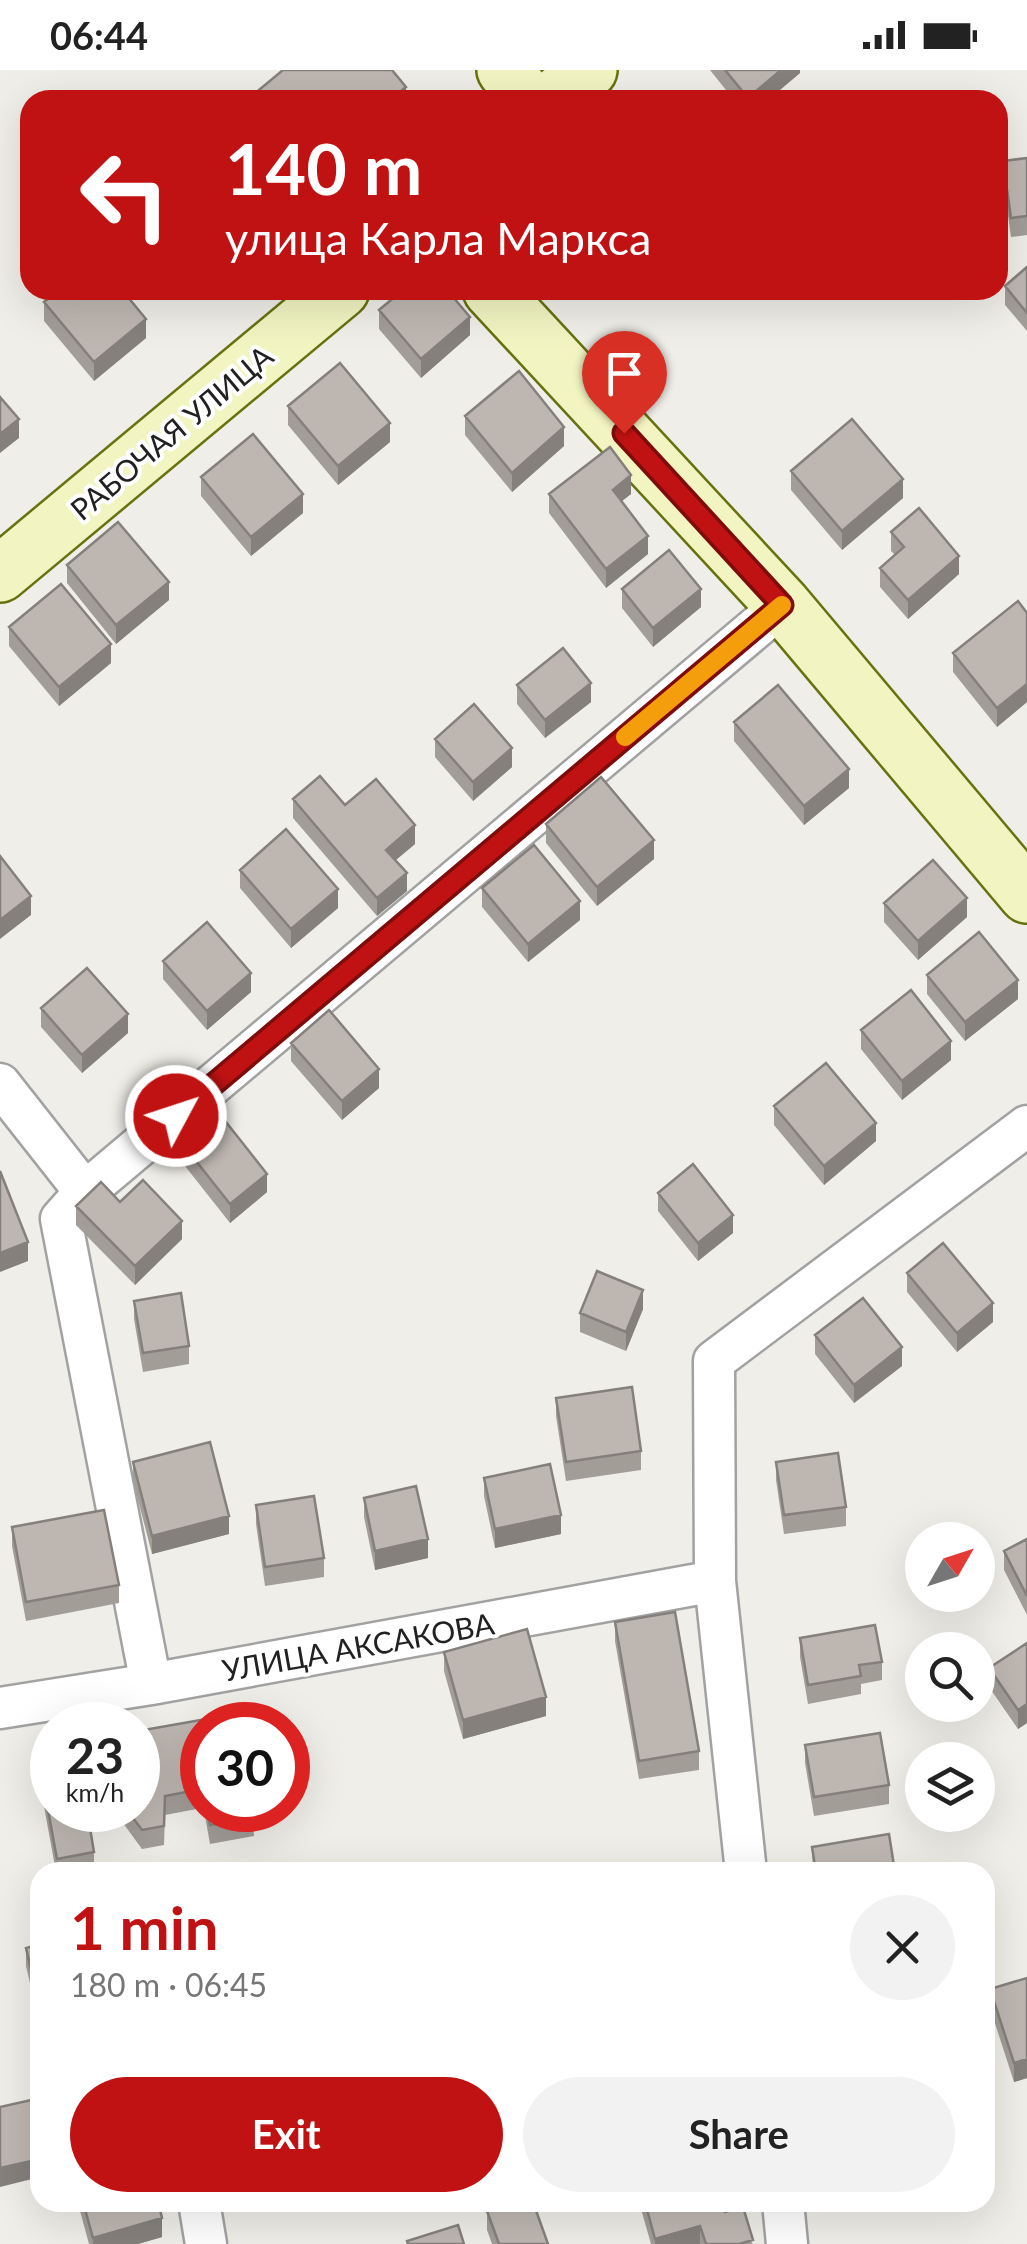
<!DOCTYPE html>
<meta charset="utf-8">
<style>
:root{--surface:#fff;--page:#f2f2f2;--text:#222;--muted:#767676;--accent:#c01212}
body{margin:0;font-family:Lato,sans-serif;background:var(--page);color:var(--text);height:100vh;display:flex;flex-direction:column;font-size:38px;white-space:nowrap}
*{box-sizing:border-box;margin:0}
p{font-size:32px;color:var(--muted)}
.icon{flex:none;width:55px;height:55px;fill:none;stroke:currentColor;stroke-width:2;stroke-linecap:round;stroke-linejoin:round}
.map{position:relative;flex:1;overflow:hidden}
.drawer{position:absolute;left:30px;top:1792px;width:965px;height:350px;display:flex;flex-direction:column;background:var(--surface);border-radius:30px;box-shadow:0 10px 40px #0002}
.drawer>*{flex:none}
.guide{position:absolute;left:20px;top:20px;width:988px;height:210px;border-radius:30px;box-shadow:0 10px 40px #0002;background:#c01212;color:#fff;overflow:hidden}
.needle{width:65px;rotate:51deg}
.buttons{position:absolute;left:905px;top:1452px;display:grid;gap:20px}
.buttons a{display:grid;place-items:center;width:90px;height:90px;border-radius:50%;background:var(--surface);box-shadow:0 10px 40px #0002;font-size:50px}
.speed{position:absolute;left:30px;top:1632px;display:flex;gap:20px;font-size:50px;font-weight:700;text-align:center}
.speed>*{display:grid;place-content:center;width:130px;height:130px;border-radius:50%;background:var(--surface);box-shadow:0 10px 40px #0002;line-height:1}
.speed small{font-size:25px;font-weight:400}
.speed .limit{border:15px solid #d22;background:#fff;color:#111}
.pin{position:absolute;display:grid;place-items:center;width:85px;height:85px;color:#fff;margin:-102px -42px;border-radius:50% 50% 50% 0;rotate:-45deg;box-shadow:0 0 10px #0007}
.pin .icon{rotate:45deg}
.me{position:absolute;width:110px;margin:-55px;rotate:50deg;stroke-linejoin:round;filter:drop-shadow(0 0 8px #0008)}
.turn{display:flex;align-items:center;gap:35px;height:210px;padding:0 40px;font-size:45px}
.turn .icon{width:130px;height:130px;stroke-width:2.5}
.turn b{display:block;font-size:70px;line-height:85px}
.round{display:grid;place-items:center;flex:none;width:105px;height:105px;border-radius:52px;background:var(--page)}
.summary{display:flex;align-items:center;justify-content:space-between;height:170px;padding:0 40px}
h1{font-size:60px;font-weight:700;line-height:75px;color:var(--accent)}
.cta{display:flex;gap:20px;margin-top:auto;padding:20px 40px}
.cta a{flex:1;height:115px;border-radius:60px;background:var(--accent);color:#fff;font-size:40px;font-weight:700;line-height:115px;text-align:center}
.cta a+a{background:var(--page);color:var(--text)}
.status{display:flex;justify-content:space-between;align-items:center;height:70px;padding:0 50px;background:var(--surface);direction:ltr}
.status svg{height:28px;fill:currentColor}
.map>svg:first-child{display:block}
</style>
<div class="status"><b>06:44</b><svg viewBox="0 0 49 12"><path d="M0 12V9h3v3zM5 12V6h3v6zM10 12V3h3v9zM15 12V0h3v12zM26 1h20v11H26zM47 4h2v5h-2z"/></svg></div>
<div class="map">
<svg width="1027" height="2174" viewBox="0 0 1027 2174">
<rect width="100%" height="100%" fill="#f0eee8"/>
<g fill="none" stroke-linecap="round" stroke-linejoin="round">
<g stroke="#a2a2a2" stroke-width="45">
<path id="street" d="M0,1014L85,1122L783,535
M85,1122L61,1149L151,1614
M0,1638L151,1614L715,1511
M746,1802L715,1511L714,1291L1027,1056
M199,2132L206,2174
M783,2132L787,2174"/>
</g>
<g stroke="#66710f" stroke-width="60">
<path id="secondary" d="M505,0L528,30
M551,30L589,0
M491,220L783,535L1027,825
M0,504L341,220"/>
</g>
<use href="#street" stroke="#fff" stroke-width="40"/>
<use href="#secondary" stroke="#f2f5c2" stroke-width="55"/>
</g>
<path fill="#a39d98" d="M710,0H800V3L768,30H734Z
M1027,88V165L1011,167L1003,110V91Z
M1027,197V261L1005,235V216Z
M44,232L146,268L94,311L44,251Z
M379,240L470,265L421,308L379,259Z
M288,336L390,372L338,415L288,355Z
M465,346L564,376L512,422L465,365Z
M791,401L903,428L842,480L791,420Z
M201,407L303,443L251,486L201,426Z
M549,424H631L622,431L648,484L606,518L549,443Z
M891,462L959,504L908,549L880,517V498L895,485L891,481Z
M67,495L169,530L116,574L67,513Z
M622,519L701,537L653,577L622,538Z
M1027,543V632L997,657L953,602V583Z
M9,557L111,593L59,636L9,576Z
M517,615L591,632L545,668L517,634Z
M734,652L849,718L804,755L734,671Z
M435,669L512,697L473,731L435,687Z
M293,729L345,735L415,774L396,790L407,821L377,846L293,748Z
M546,754L654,789L597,836L546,773Z
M240,800L338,838L291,878L240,818Z
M482,818L580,850L528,892L482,837Z
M884,833L967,847L918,890L884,852Z
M163,891L251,922L207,960L163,909Z
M927,905L1018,929L965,971L927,924Z
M41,938L128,963L82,1003L41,957Z
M861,960L951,990L902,1030L861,979Z
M291,973L379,1018L342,1050L291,991Z
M774,1036L876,1071L824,1115L774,1055Z
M185,1077L267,1122L230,1153L185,1096Z
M658,1123L733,1163L698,1191L658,1141Z
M120,1132L182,1169L135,1215L76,1155V1136Z
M907,1203L993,1252L957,1282L907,1222Z
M134,1231L189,1276V1294L143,1302L134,1249Z
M643,1239L626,1281L580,1262V1243Z
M815,1265L902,1296L854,1333L815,1284Z
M556,1328L641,1381V1400L566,1411L556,1346Z
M133,1392L229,1464L152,1484L133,1410Z
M776,1392L846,1437V1456L784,1464L776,1410Z
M484,1408L561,1464L495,1478L484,1426Z
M364,1428L428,1488L375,1500L364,1447Z
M256,1435L324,1488V1507L265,1516L256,1454Z
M12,1457L119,1515V1533L26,1551L12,1476Z
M1027,1469V1545L1004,1500V1481Z
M615,1552L699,1681V1700L639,1709L615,1571Z
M800,1568L882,1592V1610L861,1614V1624L808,1634L800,1587Z
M1027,1573V1653L1018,1659L989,1617V1598Z
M444,1582L546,1646L463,1669L444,1601Z
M202,1655V1738L165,1745L164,1775L142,1779L123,1753L90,1759L94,1782V1800L84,1802H56L37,1698V1680L52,1740H138Z
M805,1675L889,1715V1734L814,1746L805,1693Z
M204,1740H252L254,1766L210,1774Z
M812,1777L895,1802H813Z
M40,1874V1956L26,1896V1878Z
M1027,1908V2008L1014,2012L990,1938V1919Z
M80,2132H158L162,2167L138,2174H89L80,2141Z
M639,2132H722L725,2142L753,2174H651Z
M487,2141L548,2174H492L487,2160Z"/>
<path fill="#85807c" d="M781,0H800V3L768,30H748V28Z
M406,17V30H390Z
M470,247V265L421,308V289Z
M146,249V268L94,311V292Z
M19,349V368L0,383V364Z
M390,353V372L338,415V396Z
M564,357V376L512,422V403Z
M631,405V424L613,438V420Z
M903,409V428L842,480V461Z
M303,424V443L251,486V467Z
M648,466V484L606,518V499Z
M959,486V504L908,549V530Z
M169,512V530L116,574V555Z
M701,519V537L653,577V558Z
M111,574V593L59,636V617Z
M591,613V632L545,668V650Z
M1027,614V632L997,657V638Z
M512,678V697L473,731V712Z
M849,699V718L804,755V736Z
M415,755V774L386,798V780Z
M654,770V789L597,836V817Z
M407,803V821L377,846V828Z
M338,819V838L291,878V859Z
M31,826V845L0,869V850Z
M967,828V847L918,890V871Z
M580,831V850L528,892V874Z
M251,903V922L207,960V941Z
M1018,910V929L965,971V952Z
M128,944V963L82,1003V985Z
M951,971V990L902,1030V1011Z
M379,999V1018L342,1050V1031Z
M876,1053V1071L824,1115V1096Z
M267,1104V1122L230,1153V1134Z
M733,1145V1163L698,1191V1173Z
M182,1151V1169L135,1215V1196Z
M28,1172V1191L0,1202V1183Z
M643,1220V1239L626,1281V1262Z
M993,1233V1252L957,1282V1263Z
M902,1277V1296L854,1333V1315Z
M561,1445V1464L495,1478V1459Z
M229,1446V1464L152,1484V1466Z
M428,1469V1488L375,1500V1481Z
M546,1627V1646L463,1669V1650Z
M1027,1634V1653L1018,1659V1640Z
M1027,1989V2008L1014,2012V1993Z
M40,2089V2107L0,2117V2098Z
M162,2148V2167L138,2174H93V2168Z
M700,2156V2174H655V2169Z"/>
<path fill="#beb7b1" stroke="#85807c" stroke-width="2.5" d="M283,0H392L406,17L390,30H247Z
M725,0H781L748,28Z
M1027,88V146L1011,148L1003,91Z
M1027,197V243L1005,216Z
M59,220H122L146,249L94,292L44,232Z
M403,220H447L470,247L421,289L379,240Z
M340,293L390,353L338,396L288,336Z
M519,301L564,357L512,403L465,346Z
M0,327L19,349L0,364Z
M852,349L903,409L842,461L791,401Z
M253,364L303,424L251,467L201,407Z
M610,377L631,405L613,420L648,466L606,499L549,424Z
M919,438L959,486L908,530L880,498L904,477L891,462Z
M118,452L169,512L116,555L67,495Z
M669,480L701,519L653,558L622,519Z
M61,514L111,574L59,617L9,557Z
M1018,531L1027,543V614L997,638L953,583Z
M563,578L591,613L545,650L517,615Z
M778,615L849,699L804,736L734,652Z
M474,634L512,678L473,712L435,669Z
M320,706L345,735L376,709L415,755L386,780L407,803L377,828L293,729Z
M601,707L654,770L597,817L546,754Z
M286,759L338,819L291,859L240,800Z
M534,775L580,831L528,874L482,818Z
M0,786L31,826L0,850Z
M933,790L967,828L918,871L884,833Z
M207,852L251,903L207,941L163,891Z
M979,862L1018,910L965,952L927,905Z
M87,898L128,944L82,985L41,938Z
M911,920L951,971L902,1011L861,960Z
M329,940L379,999L342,1031L291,973Z
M826,993L876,1053L824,1096L774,1036Z
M222,1047L267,1104L230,1134L185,1077Z
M693,1094L733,1145L698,1173L658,1123Z
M0,1101L28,1172L0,1183Z
M143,1110L182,1151L135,1196L76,1136L101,1112L120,1132Z
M943,1173L993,1233L957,1263L907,1203Z
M597,1201L643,1220L626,1262L580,1243Z
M181,1223L189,1276L143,1283L134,1231Z
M863,1228L902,1277L854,1315L815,1265Z
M632,1317L641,1381L566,1392L556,1328Z
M210,1372L229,1446L152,1466L133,1392Z
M838,1383L846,1437L784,1445L776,1392Z
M550,1394L561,1445L495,1459L484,1408Z
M416,1416L428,1469L375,1481L364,1428Z
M314,1426L324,1488L265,1497L256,1435Z
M104,1440L119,1515L26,1532L12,1457Z
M1027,1469V1526L1004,1481Z
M675,1542L699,1681L639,1691L615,1552Z
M875,1555L882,1592L859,1595L861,1606L808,1615L800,1568Z
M527,1559L546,1627L463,1650L444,1582Z
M1027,1573V1634L1018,1640L989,1598Z
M235,1644L237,1655H202V1719L165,1726L164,1756L142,1760L127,1740H138V1661Z
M880,1663L889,1715L814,1727L805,1675Z
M52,1677V1740H89H87L94,1782L57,1789L37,1680Z
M208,1740H252L254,1748L210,1755Z
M889,1764L895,1802H816L812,1777Z
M40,1874V1937L26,1878Z
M1027,1908V1989L1014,1993L990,1919Z
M40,2028V2089L0,2098V2037Z
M83,2132H158L162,2148L93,2168Z
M511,2132H533L548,2174H499L487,2141Z
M645,2132H722L725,2142L743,2137L753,2170L739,2174H706L700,2156L655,2169Z
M458,2155L464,2174H408L407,2171Z"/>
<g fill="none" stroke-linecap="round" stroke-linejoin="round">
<g stroke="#7d0c0c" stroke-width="25">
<path id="route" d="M176,1046L782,535L624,363"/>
</g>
<use href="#route" stroke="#c01212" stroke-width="18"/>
<path stroke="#f59e0b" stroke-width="18" d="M625,667L782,535"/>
</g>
<g text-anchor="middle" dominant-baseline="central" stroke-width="8" stroke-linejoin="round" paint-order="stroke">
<g font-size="30" fill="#212121" stroke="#fff">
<text transform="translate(171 362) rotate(-40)">РАБОЧАЯ УЛИЦА</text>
<text transform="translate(358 1576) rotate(-10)">УЛИЦА АКСАКОВА</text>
</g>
</g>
</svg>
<div class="buttons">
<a><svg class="needle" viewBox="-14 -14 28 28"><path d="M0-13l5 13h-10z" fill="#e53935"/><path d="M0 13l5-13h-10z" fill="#767676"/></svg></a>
<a><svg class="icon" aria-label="search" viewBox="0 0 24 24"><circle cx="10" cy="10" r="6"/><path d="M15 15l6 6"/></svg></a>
<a><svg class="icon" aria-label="layers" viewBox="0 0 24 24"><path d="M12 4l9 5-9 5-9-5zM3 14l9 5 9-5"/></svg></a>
</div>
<div class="speed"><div>23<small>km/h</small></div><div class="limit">30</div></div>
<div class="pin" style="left:624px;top:363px;background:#d93025"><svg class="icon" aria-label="arrive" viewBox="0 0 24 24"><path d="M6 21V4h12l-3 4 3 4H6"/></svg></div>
<svg class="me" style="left:176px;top:1046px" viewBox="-20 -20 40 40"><circle r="17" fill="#c01212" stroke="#fff" stroke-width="3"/><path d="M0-11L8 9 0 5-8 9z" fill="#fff"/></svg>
<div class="guide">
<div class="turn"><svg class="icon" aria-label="left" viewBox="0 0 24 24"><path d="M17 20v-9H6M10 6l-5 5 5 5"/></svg><div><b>140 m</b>улица Карла Маркса</div></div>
</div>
<section class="drawer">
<div class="summary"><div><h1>1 min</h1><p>180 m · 06:45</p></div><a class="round"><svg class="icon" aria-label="close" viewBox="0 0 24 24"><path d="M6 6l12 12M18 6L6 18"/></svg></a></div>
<div class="cta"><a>Exit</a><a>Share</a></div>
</section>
</div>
